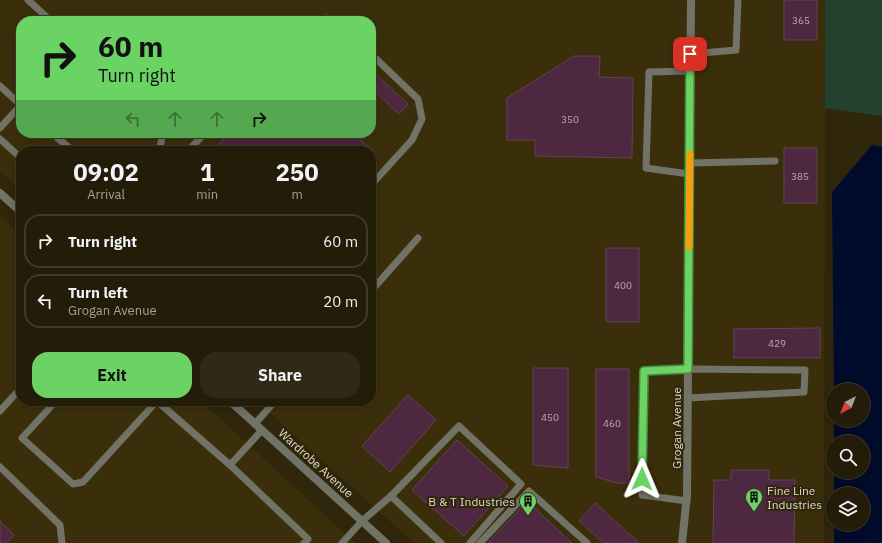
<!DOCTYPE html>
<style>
:root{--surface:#231c08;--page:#2f2916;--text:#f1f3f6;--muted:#a3a19c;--line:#403a29;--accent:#6ad364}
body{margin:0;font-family:"IBM Plex Sans",sans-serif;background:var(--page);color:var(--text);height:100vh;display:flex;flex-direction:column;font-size:15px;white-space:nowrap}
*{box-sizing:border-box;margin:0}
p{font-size:13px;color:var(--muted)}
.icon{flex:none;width:22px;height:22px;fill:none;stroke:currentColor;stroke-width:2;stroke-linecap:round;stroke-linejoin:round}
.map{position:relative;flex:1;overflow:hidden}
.details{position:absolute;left:16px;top:146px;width:360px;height:260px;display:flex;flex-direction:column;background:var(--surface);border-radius:16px;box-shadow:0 2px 10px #0003,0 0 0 1px var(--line)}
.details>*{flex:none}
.top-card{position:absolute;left:16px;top:16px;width:360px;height:122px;border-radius:16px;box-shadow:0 2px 10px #0003,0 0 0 1px var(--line);background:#6ad364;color:#111;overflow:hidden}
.needle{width:26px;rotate:222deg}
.fabs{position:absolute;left:826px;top:383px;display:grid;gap:8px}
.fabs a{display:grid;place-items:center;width:44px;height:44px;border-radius:50%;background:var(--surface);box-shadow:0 2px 10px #0003,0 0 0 1px var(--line);font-size:20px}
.pin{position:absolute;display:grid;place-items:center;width:34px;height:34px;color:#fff;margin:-17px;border-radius:8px;box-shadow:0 2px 6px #0006}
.me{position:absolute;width:44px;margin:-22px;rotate:1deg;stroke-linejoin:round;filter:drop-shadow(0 0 3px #0008)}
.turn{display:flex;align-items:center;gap:14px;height:84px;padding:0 16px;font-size:18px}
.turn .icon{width:52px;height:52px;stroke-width:2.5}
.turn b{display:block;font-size:28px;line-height:34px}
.lanes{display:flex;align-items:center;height:38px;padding:0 16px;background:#0003;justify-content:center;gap:20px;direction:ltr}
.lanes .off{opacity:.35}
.eta{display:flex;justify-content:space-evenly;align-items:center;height:68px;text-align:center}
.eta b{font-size:24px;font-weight:800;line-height:28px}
.action{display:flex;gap:8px;margin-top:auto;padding:8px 16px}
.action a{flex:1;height:46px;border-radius:16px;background:var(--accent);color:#111;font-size:16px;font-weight:800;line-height:46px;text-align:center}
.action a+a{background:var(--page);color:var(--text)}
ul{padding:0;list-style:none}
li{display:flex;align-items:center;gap:12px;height:54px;margin:0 8px 6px;padding:0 8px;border:2px solid var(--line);border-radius:16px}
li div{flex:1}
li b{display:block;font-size:15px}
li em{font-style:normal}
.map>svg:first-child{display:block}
</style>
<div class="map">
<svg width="882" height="543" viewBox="0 0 882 543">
<rect width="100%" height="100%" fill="#2f260b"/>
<path fill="#3b2f0b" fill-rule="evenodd" d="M0,0H882V116L825,108L824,543H414L256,401H371V151H21V190L0,171ZM21,21H371V133H21Z
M0,215L21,235V401H201L355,543H0Z"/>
<path fill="#22412f" d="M825,0H882V116L825,108Z"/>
<path fill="#010b2c" d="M872,145L882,147V543H834V524H863V494H834V472H863V442H834V420H863V390H834L832,192Z"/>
<path fill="#4e2741" stroke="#5f4555" d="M784,0H817V40H784Z
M574,56H600L599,77L633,78L632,158L535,156V140H507V98Z
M371,70L408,104L399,114L371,88Z
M229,133H353L373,151H213Z
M784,148H817V203H784Z
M606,248H639V322H606Z
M820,328V358H734V329Z
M533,368H568V468L533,465Z
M596,369H629V483H617L596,477Z
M408,395L436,420L390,472L362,446Z
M457,440L508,486L464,536L412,490Z
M731,470H769V480H795L794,543H713L714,480H731Z
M527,501L572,543H488Z
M595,503L639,543H604L579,521Z
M0,521L14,535L6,543H0Z"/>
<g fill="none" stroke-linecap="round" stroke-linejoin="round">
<path stroke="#717366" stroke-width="7" d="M28,0L51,21
M320,21L326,18L331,21
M371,54L418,99L422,119L412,140L371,185
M690,54L736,50L738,0
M0,86L21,105L0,128
M52,133L73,151
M0,139L21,158
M159,151L163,133
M188,151L205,133
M690,163L775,161
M689,174L646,168L649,72L690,71
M371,291L418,238
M56,401L22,438L73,484L83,482L157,401
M157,401L230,465L308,539L304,543
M0,411L21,388
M255,424L275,401
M230,465L262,430
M0,467L60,525L62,543
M391,496L459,426L521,484L470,543
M687,501L642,495L645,371L688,369L805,370L804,392L688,398
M342,543L362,521L391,496L441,543
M480,543L529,491L587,543"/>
<path stroke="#717366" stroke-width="8" d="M0,193L21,212
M230,401L386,543
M682,543L687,495L691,0"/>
</g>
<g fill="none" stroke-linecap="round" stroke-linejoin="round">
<g stroke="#458941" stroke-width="10">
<path id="route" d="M642,479L644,371L688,369L690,54"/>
</g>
<use href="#route" stroke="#6ad364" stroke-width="7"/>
<path stroke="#f59e0b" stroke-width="7" d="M689,247L690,154"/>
</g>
<defs>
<g id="building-pin" transform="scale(0.9)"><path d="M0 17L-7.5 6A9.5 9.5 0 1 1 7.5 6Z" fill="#6ad364" stroke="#2f260b"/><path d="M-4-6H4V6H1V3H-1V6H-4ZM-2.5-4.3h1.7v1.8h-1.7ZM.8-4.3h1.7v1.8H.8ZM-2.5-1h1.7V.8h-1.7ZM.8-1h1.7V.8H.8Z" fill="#111"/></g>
</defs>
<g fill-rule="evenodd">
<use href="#building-pin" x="754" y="497"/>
<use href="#building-pin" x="528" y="501"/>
</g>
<g text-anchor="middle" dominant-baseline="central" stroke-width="4" stroke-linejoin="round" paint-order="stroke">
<g font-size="10" fill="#bbaca8">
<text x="801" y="20">365</text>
<text x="570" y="119">350</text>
<text x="800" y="176">385</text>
<text x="623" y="285">400</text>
<text x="777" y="343">429</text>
<text x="550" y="417">450</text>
<text x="612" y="423">460</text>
</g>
<g font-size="12" fill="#dfd9ca" stroke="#2f260b">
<text transform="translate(676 428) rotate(-90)">Grogan Avenue</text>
<text transform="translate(316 463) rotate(42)">Wardrobe Avenue</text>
</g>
<g font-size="12" fill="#dfd9ca" stroke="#2f260b" text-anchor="start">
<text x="767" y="490">Fine Line<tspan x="767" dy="14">Industries</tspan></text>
<text x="515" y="501" text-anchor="end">B &amp; T Industries</text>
</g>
</g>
</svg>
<div class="fabs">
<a><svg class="needle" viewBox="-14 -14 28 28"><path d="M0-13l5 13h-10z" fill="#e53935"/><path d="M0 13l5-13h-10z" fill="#a3a19c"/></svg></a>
<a><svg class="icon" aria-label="search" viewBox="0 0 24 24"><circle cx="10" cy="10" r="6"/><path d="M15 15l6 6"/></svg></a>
<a><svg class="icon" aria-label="layers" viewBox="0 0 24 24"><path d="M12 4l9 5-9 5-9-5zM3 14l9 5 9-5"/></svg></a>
</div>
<div class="pin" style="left:690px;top:54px;background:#d93025"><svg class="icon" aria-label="arrive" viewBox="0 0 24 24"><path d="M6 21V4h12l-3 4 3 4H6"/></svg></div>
<svg class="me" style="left:642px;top:479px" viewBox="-20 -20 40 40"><path d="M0-17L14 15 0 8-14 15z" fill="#6ad364" stroke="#fff" stroke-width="4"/></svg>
<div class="top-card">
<div class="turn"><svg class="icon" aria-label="right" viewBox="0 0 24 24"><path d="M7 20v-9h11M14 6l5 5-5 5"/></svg><div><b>60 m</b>Turn right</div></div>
<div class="lanes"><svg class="icon off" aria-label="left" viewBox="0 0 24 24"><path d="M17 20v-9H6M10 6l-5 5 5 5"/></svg><svg class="icon off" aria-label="ahead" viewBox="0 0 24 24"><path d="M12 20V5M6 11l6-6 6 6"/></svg><svg class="icon off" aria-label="ahead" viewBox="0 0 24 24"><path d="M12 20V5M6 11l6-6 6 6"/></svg><svg class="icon" aria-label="right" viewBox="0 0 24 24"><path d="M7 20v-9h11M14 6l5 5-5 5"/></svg></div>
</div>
<section class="details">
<div class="eta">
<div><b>09:02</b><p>Arrival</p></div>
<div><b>1</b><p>min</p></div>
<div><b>250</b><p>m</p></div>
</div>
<ul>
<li><svg class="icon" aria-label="right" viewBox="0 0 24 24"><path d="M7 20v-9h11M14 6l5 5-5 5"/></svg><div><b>Turn right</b></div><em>60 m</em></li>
<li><svg class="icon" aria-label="left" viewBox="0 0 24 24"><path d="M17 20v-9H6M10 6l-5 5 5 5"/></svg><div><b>Turn left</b><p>Grogan Avenue</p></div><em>20 m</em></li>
</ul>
<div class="action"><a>Exit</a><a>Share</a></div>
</section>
</div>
